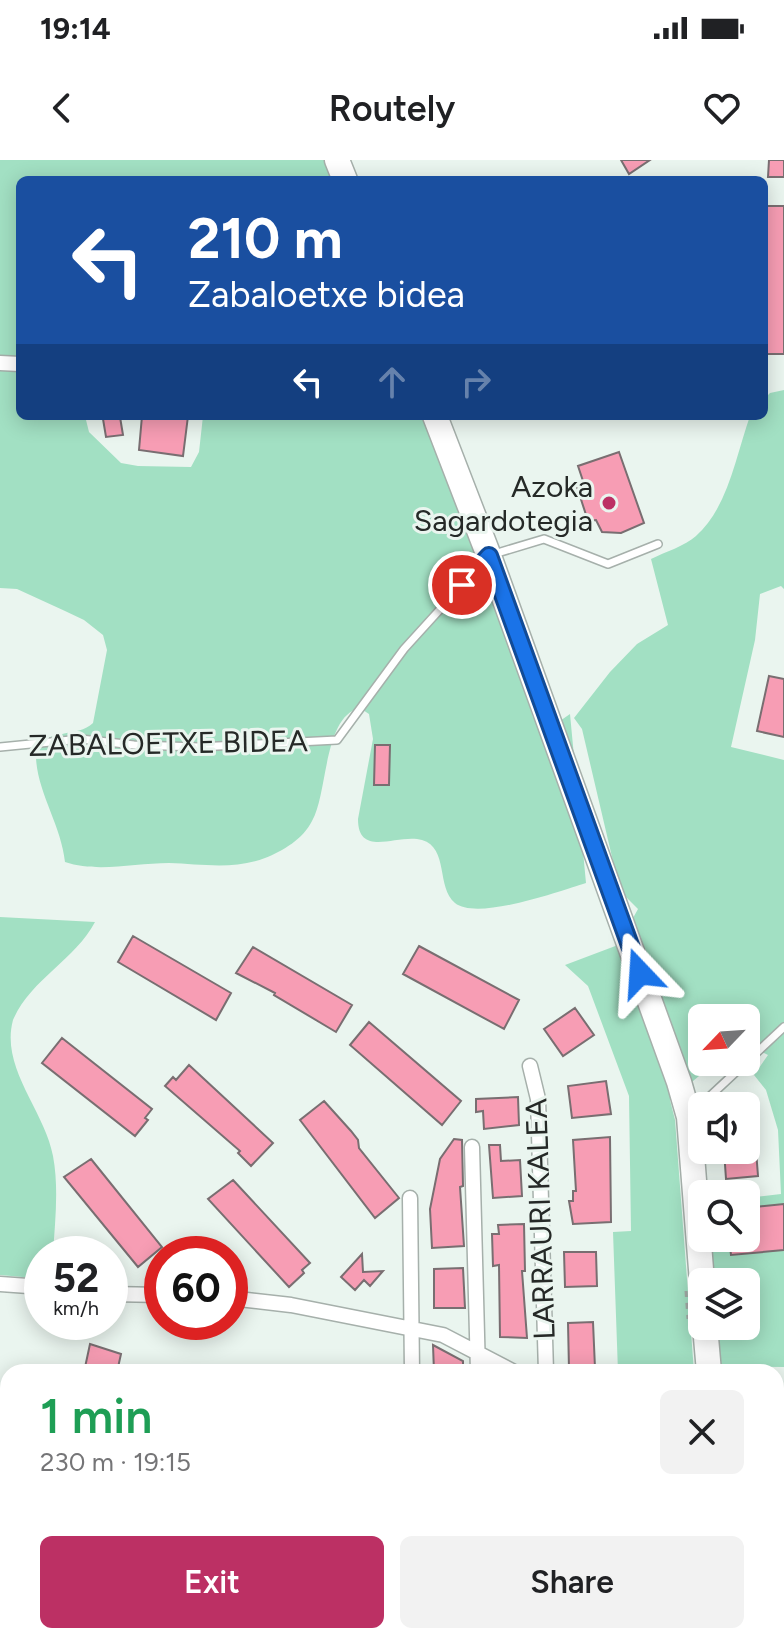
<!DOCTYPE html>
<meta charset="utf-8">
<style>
:root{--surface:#fff;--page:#f2f2f2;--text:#202124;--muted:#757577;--accent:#bc3064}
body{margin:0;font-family:Figtree,sans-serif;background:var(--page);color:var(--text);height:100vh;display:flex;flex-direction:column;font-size:30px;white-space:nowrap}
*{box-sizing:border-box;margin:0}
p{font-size:26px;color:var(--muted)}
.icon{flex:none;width:44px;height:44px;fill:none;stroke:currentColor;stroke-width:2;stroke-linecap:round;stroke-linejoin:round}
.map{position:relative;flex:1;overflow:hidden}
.panel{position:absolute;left:0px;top:1204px;width:784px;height:280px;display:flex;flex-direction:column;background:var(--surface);border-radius:24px 24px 0 0;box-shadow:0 4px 20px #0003}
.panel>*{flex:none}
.top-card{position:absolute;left:16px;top:16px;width:752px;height:244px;border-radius:12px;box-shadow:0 4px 20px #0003;background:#1a4fa0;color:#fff;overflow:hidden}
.needle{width:52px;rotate:245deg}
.fabs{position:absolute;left:688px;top:844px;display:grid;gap:16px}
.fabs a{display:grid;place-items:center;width:72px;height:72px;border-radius:12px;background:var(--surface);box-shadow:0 4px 20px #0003;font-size:40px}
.speed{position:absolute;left:24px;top:1076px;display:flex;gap:16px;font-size:40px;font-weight:700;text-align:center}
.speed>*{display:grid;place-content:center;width:104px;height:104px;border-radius:50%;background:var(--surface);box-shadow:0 4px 20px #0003;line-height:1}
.speed small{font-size:20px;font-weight:400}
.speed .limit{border:12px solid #d22;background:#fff;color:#111}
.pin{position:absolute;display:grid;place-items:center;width:68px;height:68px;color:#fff;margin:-34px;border:4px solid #fff;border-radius:50%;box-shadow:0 2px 8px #0007}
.me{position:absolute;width:88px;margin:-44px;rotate:340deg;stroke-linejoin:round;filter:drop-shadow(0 0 6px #0008)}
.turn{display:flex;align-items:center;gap:28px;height:168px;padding:0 40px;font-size:36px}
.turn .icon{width:104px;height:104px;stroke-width:2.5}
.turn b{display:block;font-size:56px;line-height:68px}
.lanes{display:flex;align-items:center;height:76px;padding:0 40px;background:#0003;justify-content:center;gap:40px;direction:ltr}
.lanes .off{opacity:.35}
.round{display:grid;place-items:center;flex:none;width:84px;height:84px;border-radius:12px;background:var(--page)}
.overview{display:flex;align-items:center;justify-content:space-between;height:136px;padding:0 40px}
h1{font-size:48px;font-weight:600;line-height:60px;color:#1e9e55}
.action{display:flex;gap:16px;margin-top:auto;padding:16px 40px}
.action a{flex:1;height:92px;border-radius:12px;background:var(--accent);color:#fff;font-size:32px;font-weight:600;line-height:92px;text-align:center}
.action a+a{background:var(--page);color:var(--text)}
.status{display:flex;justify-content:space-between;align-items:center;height:56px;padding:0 40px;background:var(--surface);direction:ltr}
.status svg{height:22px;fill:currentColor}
header{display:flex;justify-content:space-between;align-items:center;height:104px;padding:0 40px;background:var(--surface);font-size:36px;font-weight:600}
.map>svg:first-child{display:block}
</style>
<div class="status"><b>19:14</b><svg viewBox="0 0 49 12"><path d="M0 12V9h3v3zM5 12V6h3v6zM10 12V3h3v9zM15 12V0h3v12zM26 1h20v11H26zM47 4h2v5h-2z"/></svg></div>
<header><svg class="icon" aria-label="back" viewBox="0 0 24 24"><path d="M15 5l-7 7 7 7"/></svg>Routely<svg class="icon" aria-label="heart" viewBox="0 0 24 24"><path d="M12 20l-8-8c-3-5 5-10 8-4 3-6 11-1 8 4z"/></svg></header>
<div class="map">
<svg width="784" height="1484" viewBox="0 0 784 1484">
<rect width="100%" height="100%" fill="#eaf5ef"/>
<path fill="#a2e0c3" d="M0,0H325L332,20H20V256H85L89,272L121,303L138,306L191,307L199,292L203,256H422L510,486L533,557L537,562L557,563L570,554L586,723C560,731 477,761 455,743C436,727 449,688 422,680C398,673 358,699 358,659L373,579L369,554L360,548C323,556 328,634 312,661C303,679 283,691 265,698C234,710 201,704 169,703C135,703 97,713 65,702C61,663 34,628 36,590C45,568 78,578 93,563L107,490L103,475L84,460L65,451L17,429L0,428Z
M784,230V429L781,426L760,434L755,480L731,587L784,600V1207L717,1206L715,1166H746V1122H712L709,1078H746V1038L781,1034L778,970L766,930L754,915L768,895L746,884V858H702V902H716L670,940L675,960L694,1212H618L613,1072L631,1071L629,936L588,826L565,805L618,785L638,749L620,731L582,569L574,558L610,512L637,484L668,465L651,399C665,392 685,386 696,376C728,348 736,295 750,256H764V239L770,233Z
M0,757L95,762C75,800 30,820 13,860C0,908 45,951 53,996C59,1028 55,1062 53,1094H42V1116L34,1118L0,1115Z
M776,1313L784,1317V1441L776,1438Z
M0,1405L8,1408V1476H15L14,1484H0Z
M626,1476H718L719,1484H627Z"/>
<path fill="#f79db4" stroke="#796e71" stroke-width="2" d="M621,0H650L629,14Z
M769,0H784V17H768Z
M764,46H784V194H764Z
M142,256H188L183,296L139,290Z
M120,257L123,275L106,277L103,259Z
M619,292L644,363L621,373L602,372L596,360L588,361L577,327L584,324L578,306Z
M769,516L784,519V577L757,571Z
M375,585H390L389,625H374Z
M133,776L231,833L216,860L118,802Z
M419,786L519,840L504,869L403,814Z
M253,787L352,845L336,872L274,835L275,833L236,813Z
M575,848L594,875L563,896L544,869Z
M369,862L461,941L442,965L350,885Z
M62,878L152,949L145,958L148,960L135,976L42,903Z
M189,905L273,983L251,1006L238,993L240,991L165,926L173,917L176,920Z
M606,921L611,954L572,958L568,926Z
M518,937L519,965L484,969L483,951L476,952V939Z
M324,941L351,971L358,980L359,988L399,1038L375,1058L300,960Z
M610,977L611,1062L573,1064L569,1041H573V1031H576L573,980Z
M454,979L462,980L463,1026L460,1027L464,1086L432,1088L430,1049L440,999Z
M489,985H500L501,1001L520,1000L522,1036L493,1038Z
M724,990H756L758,1016L726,1019Z
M91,999L162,1087L138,1107L64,1017Z
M233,1020L310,1103L302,1110L304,1113L289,1127L208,1039Z
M784,1044V1090L731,1095L729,1078H746V1048Z
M524,1064L525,1111H522L527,1178L500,1177L499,1105L493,1106L492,1074H499L498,1065Z
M564,1092H596L597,1126L565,1127Z
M362,1094L363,1112L383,1111L370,1126L364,1120L355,1130L341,1117Z
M463,1108L465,1148H434V1109Z
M593,1162L595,1208L569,1209L568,1163Z
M90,1184L121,1194L117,1212H84Z
M433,1185L463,1201V1212H434Z"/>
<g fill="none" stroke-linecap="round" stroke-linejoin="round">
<g stroke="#a6b0ab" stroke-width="10">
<path id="lane" d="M494,394L544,379L608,404L658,384
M0,587L81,579L134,585L199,587L337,580L404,489L484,401
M692,953L784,867"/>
</g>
<g stroke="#a6b0ab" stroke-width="17">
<path id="street" d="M0,203L20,204
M530,906L538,939L546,1212
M472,987L478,1212
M410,1038L412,1212
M0,1124L42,1127
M110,1134L162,1135
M230,1138L291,1145L443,1175L514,1212
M419,1476V1484
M487,1476V1484
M555,1476V1484"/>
</g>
<g stroke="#a6b0ab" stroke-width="27">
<path id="primary" d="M337,0L345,20
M435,256L489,396L679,922L689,957L702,1122
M705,1166L709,1212
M731,1476L732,1484"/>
</g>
<path stroke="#a3aba7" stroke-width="3" stroke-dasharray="6 6" stroke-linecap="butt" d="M686,1131L688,1159"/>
<use href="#lane" stroke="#fff" stroke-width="7"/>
<use href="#street" stroke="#fff" stroke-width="14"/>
<use href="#primary" stroke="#fff" stroke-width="24"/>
</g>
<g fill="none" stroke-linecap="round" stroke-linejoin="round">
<g stroke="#114b97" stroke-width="20">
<path id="route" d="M462,425L489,396L640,813"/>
</g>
<use href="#route" stroke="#1a73e8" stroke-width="14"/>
</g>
<circle fill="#bc3064" stroke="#eaf5ef" stroke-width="3" cx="609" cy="343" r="8"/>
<g text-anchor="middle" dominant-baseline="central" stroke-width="6" stroke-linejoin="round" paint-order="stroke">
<g font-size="30" fill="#252927" stroke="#eaf5ef" text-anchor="end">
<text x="593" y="326">Azoka<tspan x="593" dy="34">Sagardotegia</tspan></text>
</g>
<g font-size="30" fill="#252927" stroke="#eaf5ef">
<text transform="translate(168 583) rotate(-1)">ZABALOETXE BIDEA</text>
<text transform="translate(540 1059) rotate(-92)">LARRAURI KALEA</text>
</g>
</g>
</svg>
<div class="fabs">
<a><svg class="needle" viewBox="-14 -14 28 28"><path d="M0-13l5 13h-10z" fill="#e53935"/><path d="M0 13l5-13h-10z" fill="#757577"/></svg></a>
<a><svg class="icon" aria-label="sound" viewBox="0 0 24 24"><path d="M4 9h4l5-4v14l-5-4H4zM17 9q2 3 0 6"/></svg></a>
<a><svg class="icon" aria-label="search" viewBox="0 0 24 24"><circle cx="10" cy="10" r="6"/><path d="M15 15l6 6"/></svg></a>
<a><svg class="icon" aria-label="layers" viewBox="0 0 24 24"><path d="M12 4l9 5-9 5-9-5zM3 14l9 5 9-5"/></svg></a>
</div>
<div class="speed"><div>52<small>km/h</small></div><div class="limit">60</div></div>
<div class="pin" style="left:462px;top:425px;background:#d93025"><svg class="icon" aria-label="arrive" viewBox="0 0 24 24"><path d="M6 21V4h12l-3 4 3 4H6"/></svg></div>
<svg class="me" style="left:640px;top:813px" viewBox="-20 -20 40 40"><path d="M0-17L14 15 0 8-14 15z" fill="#1a73e8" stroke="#fff" stroke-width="4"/></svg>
<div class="top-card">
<div class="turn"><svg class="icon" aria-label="left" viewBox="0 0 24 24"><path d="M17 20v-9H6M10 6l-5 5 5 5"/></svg><div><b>210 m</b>Zabaloetxe bidea</div></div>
<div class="lanes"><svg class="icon" aria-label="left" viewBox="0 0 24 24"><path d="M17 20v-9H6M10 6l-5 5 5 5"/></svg><svg class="icon off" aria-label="ahead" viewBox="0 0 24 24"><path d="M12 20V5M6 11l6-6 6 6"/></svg><svg class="icon off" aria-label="right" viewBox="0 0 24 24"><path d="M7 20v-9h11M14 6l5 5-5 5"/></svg></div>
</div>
<section class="panel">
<div class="overview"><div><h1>1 min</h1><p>230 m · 19:15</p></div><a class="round"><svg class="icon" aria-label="close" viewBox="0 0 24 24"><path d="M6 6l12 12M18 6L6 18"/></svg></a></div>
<div class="action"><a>Exit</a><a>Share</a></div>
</section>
</div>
